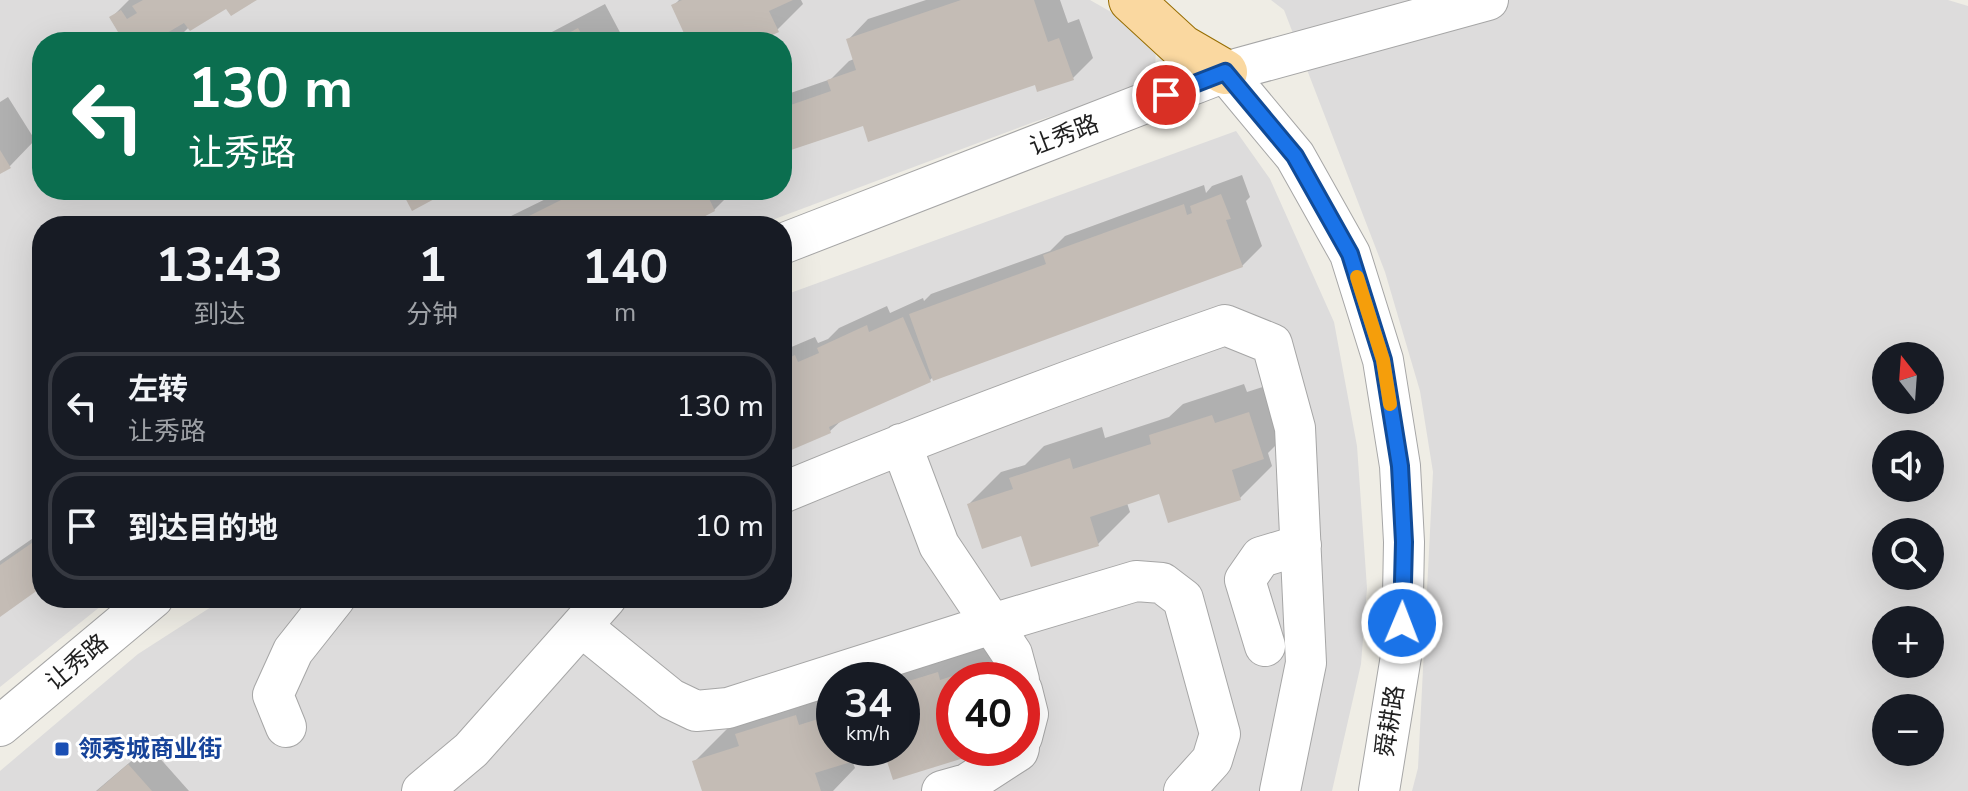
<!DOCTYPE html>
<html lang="zh">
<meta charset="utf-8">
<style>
:root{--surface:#171b24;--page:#242831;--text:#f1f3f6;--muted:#9ea1a6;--line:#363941}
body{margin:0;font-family:"Nunito Sans","Noto Sans SC",sans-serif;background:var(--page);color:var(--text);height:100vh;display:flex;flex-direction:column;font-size:30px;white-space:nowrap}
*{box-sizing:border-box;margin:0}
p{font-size:26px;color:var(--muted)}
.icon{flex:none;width:44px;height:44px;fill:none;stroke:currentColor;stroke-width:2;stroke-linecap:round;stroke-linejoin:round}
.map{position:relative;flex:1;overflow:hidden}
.details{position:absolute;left:32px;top:216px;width:760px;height:392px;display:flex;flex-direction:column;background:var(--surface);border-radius:32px;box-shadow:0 8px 32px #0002}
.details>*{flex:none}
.top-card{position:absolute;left:32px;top:32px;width:760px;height:168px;border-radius:32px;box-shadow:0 8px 32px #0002;background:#0b6e4f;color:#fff;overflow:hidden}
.needle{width:52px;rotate:343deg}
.buttons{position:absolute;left:1872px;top:342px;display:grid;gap:16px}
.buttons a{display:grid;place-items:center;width:72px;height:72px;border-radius:50%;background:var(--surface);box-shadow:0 8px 32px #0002;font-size:40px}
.speed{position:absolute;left:816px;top:662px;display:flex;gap:16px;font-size:40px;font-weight:700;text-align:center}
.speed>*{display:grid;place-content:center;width:104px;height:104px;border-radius:50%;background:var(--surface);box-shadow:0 8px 32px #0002;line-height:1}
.speed small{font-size:20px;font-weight:400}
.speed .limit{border:12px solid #d22;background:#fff;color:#111}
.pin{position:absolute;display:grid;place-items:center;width:68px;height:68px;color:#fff;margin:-34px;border:4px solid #fff;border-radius:50%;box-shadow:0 2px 8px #0007}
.me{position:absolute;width:88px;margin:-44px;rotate:1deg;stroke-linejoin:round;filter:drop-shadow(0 0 6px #0008)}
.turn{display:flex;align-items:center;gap:28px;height:168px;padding:0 24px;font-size:36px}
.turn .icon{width:104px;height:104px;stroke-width:2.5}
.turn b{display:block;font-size:56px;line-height:68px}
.eta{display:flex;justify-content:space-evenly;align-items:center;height:136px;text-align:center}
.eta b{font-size:48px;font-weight:700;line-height:56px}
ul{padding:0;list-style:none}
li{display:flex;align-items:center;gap:24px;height:108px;margin:0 16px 12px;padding:0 8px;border:4px solid var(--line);border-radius:32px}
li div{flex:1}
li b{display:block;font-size:30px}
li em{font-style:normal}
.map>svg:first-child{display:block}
</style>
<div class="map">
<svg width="1968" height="791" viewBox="0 0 1968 791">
<rect width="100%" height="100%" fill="#efede5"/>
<path fill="#dddcdc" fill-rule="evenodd" d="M0,0H1090L1141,29L1156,43L1155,75L1145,85L1034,122L756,226H42V598H111L0,687ZM42,42H782V190H42Z
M1271,0H1948L1968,6V791H1412L1418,768L1433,472L1420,391L1385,272L1284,10ZM1886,356H1930V400H1886ZM1886,444H1930V488H1886ZM1886,532H1930V576H1886ZM1886,620H1930V664H1886ZM1886,708H1930V752H1886Z
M1236,131L1270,179L1334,322L1357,446L1367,588L1361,664L1332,791H0V771L138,654L225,598H782V296ZM834,680H902V748H834ZM954,680H1022V748H954Z"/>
<path fill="#0003" d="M129,0H253L227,6L189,27L174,42H126L111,18Z
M679,0H801L803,4L777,30L752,42H739L734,31L711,42H690L673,6Z
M926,0H1060L1068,23L1079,19L1093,58L1073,78L1036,82L864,123L782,151V96L831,79L849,61L854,59L848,40L868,19Z
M605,4L623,38L618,42H533Z
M8,97L35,140L10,166L0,172V102Z
M1242,175L1250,197L1246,201L1262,246L1242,266L934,376L930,380L843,419L830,431L782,452V351L815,337L818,343L828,339L839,328L887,306L890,313L923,298L924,301L931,294L1050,251L1065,236L1204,185L1206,193L1212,186Z
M564,190H734L714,210L681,226H652L650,222L641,226H491Z
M1281,381L1295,426L1268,453L1272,466L1240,498L1160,492L1127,503L1130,512L1098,544L1022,533L969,504L1001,472L1025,465L1044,446L1102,427L1105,438L1169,417L1183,404L1244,384L1247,392Z
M42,532V584L0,614V561Z
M1006,638L1020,680H954V748H973L966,755L885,749L852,760L855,768L833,791H704L695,761L727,729L834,693V748H902V680H876Z
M149,746L189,791H96Z"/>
<path fill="#c4bcb5" d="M143,0H257L231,16L226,9L190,31L184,23L167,33L173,42H124L109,17L121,10L127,19L137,13L132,6Z
M682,0H793L769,11L779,32L757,42H737L733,34L716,42H688L671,5Z
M961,0H1034L1048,42L1059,38L1074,80L1037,92L1035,85L868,142L863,126L782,153V108L831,91L827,80L856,70L846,39Z
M578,28L586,42H552Z
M0,150L11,168L0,174Z
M342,190H362L346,198Z
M401,190H451L412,211Z
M581,190H705L715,211L686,226H650L649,224L646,226H509Z
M1221,194L1231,219L1226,220L1243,267L933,381L909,314L1046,264L1043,255L1184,204L1187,215L1192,213L1190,206Z
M903,317L931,382L829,427L831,433L782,454V361L795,355L798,362L819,353L817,348L867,325L869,332Z
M1249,412L1264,459L1232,470L1241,500L1168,523L1159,494L1090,517L1099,546L1031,567L1021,536L982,549L967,504L1013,489L1009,478L1070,458L1073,469L1151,444L1149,435L1212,415L1215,423Z
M42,536V587L0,617V565Z
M974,669L978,680H954V748H964L967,757L893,780L884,752L815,773L821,791H702L692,761L739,746L735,734L796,715L799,725L834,714V748H902V683L938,672L940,680Z
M128,764L152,791H97Z"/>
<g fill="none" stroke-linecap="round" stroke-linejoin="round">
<g stroke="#a6a6a6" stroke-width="42">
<path id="minor" d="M1225,72L1295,156L1350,254L1383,360L1400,466L1404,542L1402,650L1379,791
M782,244L1225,72L1488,0
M901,444L939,545L1012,654L1019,680
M782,493C928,432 1076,377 1225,325L1272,344L1295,428L1306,663L1280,791
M581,626L671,699L696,711L728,708L992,624L1136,581L1162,583L1183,599L1220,734L1212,760L1184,791
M1265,646L1245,580L1261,557L1301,545
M1022,690L1028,714L1022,737
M0,726L153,598
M286,727L273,695L293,651L335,598
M422,791L471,750L606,598
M942,791L967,784L1018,751L1019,748"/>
</g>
<g stroke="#976e03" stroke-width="46">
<path id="major" d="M1131,0L1182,47L1225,72"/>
</g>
<use href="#minor" stroke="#fff" stroke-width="40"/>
<use href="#major" stroke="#fad8a0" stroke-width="44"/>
</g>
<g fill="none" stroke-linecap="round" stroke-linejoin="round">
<g stroke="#114b97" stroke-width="20">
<path id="route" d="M1166,95L1225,72L1295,156L1350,254L1383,360L1400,466L1404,542L1402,623"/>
</g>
<use href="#route" stroke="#1a73e8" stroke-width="14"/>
<path stroke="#f59e0b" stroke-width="14" d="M1357,277L1383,360L1390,404"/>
</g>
<rect fill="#1a4fb4" stroke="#fff" stroke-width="3" x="54" y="741" width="16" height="16" rx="4"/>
<g text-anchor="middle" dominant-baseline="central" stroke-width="6" stroke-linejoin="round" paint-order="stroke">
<g font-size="24" fill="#1f1f1f" stroke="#fff">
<text transform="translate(1064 135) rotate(-21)">让秀路</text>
<text transform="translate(77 662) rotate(-40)">让秀路</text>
<text transform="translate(1390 721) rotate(-81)">舜耕路</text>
</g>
<g font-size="24" font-weight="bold" fill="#164399" stroke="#fff" text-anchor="start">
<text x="78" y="749">领秀城商业街</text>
</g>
</g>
</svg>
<div class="buttons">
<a><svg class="needle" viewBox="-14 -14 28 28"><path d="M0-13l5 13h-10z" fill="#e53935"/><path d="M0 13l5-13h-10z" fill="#9ea1a6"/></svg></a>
<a><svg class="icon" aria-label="sound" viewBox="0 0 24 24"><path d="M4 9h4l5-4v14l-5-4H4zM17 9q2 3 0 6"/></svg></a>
<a><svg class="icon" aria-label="search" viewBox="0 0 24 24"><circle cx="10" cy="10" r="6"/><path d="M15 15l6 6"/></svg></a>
<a>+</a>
<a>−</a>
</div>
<div class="speed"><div>34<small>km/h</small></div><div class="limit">40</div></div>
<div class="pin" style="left:1166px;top:95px;background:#d93025"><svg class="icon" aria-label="arrive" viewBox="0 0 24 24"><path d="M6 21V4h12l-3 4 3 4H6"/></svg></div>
<svg class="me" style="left:1402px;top:623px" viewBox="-20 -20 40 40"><circle r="17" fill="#1a73e8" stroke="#fff" stroke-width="3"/><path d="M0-11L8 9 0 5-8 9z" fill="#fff"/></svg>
<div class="top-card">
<div class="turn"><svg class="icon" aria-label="left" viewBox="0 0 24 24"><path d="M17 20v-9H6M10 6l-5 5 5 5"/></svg><div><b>130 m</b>让秀路</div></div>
</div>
<section class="details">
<div class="eta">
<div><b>13:43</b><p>到达</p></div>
<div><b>1</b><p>分钟</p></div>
<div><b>140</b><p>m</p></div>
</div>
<ul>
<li><svg class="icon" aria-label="left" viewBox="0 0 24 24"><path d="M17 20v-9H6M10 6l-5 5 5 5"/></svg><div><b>左转</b><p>让秀路</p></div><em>130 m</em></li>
<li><svg class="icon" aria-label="arrive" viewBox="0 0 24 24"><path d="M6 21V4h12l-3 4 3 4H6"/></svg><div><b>到达目的地</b></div><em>10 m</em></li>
</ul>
</section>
</div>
